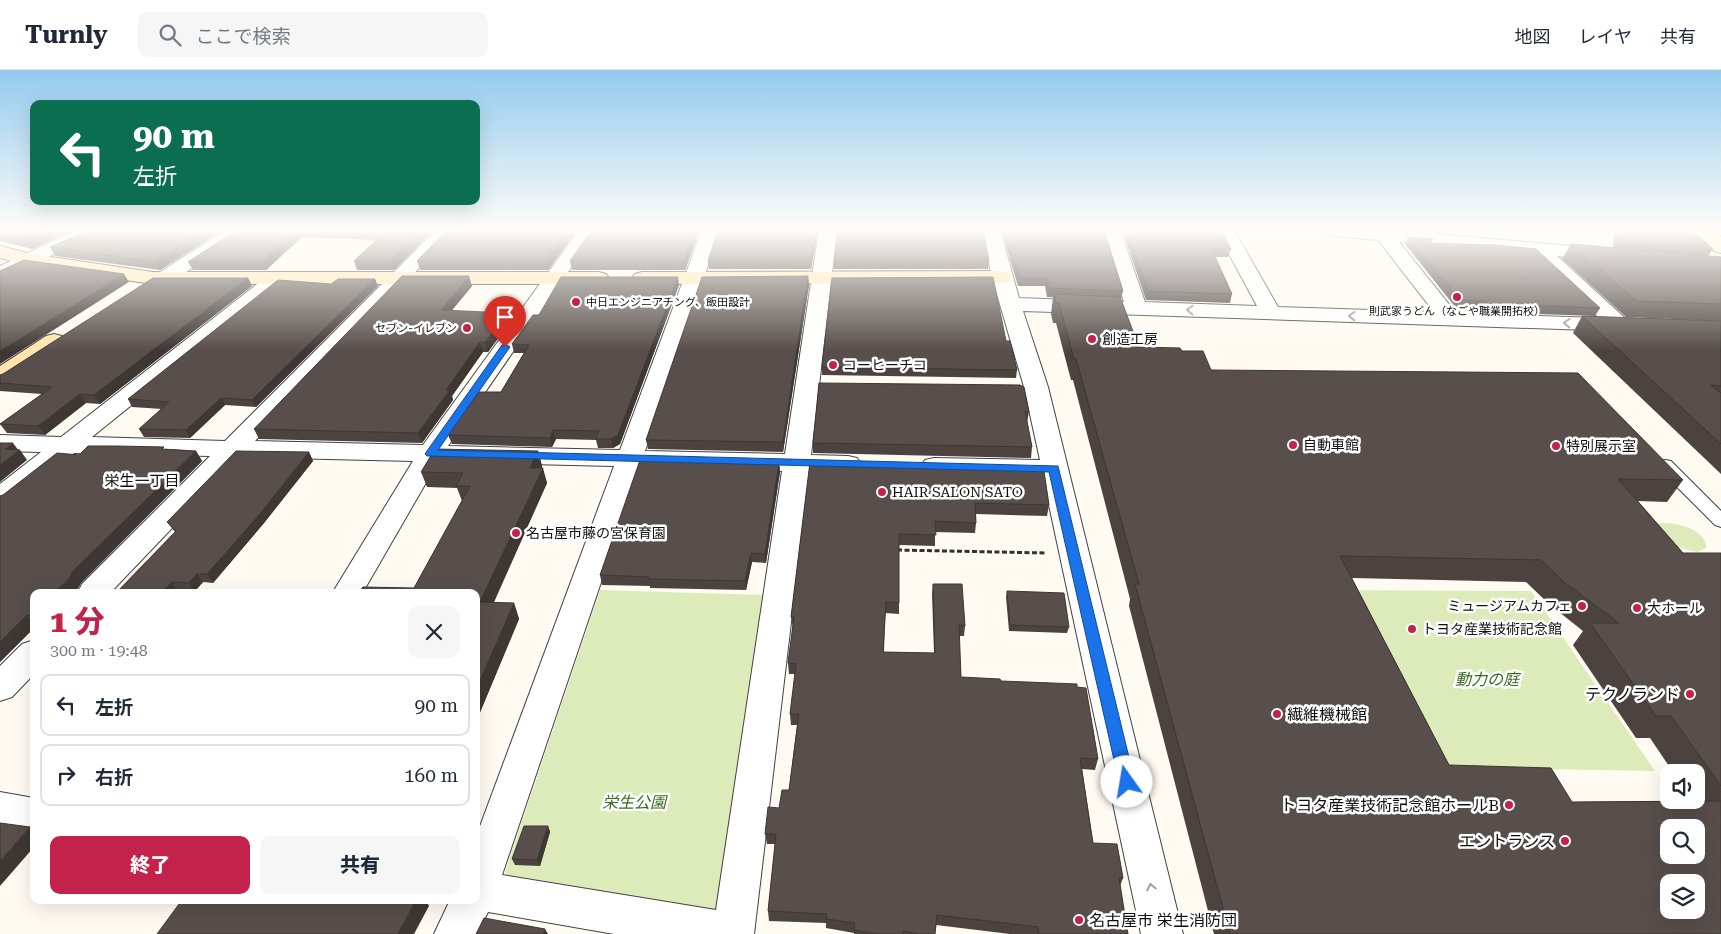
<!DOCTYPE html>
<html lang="ja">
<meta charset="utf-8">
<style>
:root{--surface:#fff;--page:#f6f6f7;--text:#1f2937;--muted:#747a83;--line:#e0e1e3;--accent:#c3234b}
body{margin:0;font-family:"Roboto Serif","Noto Sans JP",serif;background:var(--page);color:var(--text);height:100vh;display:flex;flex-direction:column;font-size:19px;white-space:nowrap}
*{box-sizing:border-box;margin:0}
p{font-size:16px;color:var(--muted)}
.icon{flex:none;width:28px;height:28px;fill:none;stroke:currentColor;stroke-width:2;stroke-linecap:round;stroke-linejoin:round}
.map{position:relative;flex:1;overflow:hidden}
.sheet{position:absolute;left:30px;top:519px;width:450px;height:315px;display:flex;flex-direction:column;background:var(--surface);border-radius:10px;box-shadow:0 5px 20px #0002}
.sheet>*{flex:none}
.guide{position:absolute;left:30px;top:30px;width:450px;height:105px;border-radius:10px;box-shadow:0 5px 20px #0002;background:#0b6e4f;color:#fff;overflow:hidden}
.buttons{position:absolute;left:1660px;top:694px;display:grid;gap:10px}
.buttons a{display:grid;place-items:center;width:45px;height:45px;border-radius:10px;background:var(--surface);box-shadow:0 5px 20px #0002;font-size:25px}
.pin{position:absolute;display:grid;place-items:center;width:42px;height:42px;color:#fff;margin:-51px -21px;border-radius:50% 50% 50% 0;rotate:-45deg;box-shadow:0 0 5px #0007}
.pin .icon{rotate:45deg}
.me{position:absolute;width:55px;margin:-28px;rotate:347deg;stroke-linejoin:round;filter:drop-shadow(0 0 4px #0008)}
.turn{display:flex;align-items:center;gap:18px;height:105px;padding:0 20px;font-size:22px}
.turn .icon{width:65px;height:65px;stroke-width:2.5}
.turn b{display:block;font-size:35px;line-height:42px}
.round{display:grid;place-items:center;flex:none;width:52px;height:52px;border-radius:10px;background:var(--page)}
.summary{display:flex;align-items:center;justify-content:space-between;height:85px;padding:0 20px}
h1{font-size:30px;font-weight:800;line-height:38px;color:var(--accent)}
.button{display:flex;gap:10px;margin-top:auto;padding:10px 20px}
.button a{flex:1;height:58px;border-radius:10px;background:var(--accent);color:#fff;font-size:20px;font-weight:800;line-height:58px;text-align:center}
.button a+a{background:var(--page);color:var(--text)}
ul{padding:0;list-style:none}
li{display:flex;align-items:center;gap:15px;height:62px;margin:0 10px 8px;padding:0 10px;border:2px solid var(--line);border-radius:10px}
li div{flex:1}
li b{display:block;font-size:19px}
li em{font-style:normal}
header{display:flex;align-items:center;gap:30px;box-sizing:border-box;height:70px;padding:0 25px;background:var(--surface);border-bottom:1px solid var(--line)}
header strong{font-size:24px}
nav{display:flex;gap:28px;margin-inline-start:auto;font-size:18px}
.search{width:350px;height:45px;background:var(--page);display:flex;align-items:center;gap:12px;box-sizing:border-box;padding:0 18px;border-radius:10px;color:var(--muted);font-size:19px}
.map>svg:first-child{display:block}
</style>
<header>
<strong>Turnly</strong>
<div class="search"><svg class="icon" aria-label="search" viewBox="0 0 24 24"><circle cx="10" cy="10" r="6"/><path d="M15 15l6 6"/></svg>ここで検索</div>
<nav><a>地図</a><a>レイヤ</a><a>共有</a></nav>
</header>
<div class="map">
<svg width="1721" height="864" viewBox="0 0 1721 864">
<rect width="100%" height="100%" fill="#fffaf2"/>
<path fill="#ddebba" d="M1661,453C1675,452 1707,459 1706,478L1697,482L1672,476L1657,455Z
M600,520L766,525L719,835L705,846L510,812L505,802Z
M1317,520L1531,521L1655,701L1434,697Z"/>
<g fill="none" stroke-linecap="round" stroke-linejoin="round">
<g stroke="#424242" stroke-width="2">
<path id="lane" d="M1665,390L1671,391L1721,441V457L1715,455L1659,399L1657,395L1659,391Z"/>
</g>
<g stroke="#424242" stroke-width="2">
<path id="street" d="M77,160H101L98,164L0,209V196Z
M226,160H247L244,164L171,212L164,214L157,212L154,208L157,204Z
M436,160H455L255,371L423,375L579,160H597L448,376L620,380L702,160H720L645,381L785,384L819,160H837L811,385L848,386L857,388L861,394L857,400L848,402L809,401L754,864H614L488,842L477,864H434L450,830H476V767L614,396L438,392L363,522H333L413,391L240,387L111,522H78L82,514L210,386L74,383L10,434L0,437V414L41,382L0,381V365L61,367L270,204L277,202L284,204L287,208L284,212L92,367L225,371ZM640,397L782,401L716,840L502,805Z
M982,160H1000L1019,228L1124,232L1102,160H1120L1145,232L1257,236L1216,160H1234L1278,237L1434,242L1378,170L1332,166L1326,164L1323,160H1391L1604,179L1611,181L1614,185L1611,189L1604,191L1557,186L1627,250L1630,255L1627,260L1619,261L1023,241L1048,317L1183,864H1141L1043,407L934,404L925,402L921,396L925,390L934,388L1040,390L1024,317L992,207ZM1399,172L1532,184L1599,248L1456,243Z
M34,570V604L12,627L0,631V596L22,574Z
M0,722L34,728V762L0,756Z"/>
</g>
<g stroke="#313131" stroke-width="2">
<path id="secondary" d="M1693,160H1713L1721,167V183L1714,181Z
M0,176L31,184L153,202H599L606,204L609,208L606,212L599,214H153L30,196L0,188Z
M1002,201L1009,203L1012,207L1009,211L1002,213L642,214L635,212L632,208L635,204L642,202Z
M54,264L62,266L65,271L62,276L8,311L0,313V296L46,266Z"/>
</g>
<path stroke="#313131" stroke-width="3" stroke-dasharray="5 2.5" stroke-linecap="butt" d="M897,480L1046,483"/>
<use href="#lane" fill="#fff" fill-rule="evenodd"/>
<use href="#street" fill="#fff" fill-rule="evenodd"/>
<use href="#secondary" fill="#ffe5ad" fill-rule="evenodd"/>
</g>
<path fill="#4c4340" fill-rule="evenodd" d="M0,160H73L32,179L0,171Z
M223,160L160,200L55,186L50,177Z
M237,160H434L394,200H357L354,191L377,170L302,167L266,200H193L188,192Z
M577,160L548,200H420L417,191Z
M700,160L685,200H572L570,191Z
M818,160L811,199H709L708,191Z
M1001,160H1104L1123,221L1121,229L1139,277L1182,281L1211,300L1683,410L1667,432L1638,431L1683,483H1721V864H1214L1129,536L1130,529L1073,310H1071L1056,253H1053L1051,244L1053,227H1047L1045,216H1018ZM1352,508L1526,512L1549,534L1583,561L1573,575L1636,668H1650L1673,702H1696V730H1692L1693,731L1572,732L1449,695Z
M1122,160H1221L1231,179L1228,187H1215L1232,224L1230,233L1146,230Z
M1409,160H1438L1437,162Z
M1614,160H1692L1713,179L1708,186L1721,187V251L1626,247L1562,189L1571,174L1613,178Z
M1408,167L1431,173L1600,238L1595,246L1485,242L1482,239L1456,238L1405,174Z
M834,191H989L988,199H834Z
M808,206L809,215L783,382L648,379L646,370Z
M248,208L252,216L100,334L86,333L45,365L7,363L0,354L42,324L0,321V305Z
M375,209L378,216L256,337L225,335L190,368L144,367L139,359L162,339L132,337L128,329L331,214Z
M679,215L620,374L613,378H598L596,370L556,369L552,377L452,374L448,365L501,322L524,283H514L512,274L539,245Z
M472,216L452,240L510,252L488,282H483L452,326L453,330L422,373L259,369L254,359Z
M1582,246L1721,251V404L1573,263Z
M1006,271L1017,300L1016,308L822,305V297Z
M819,313L1029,342L1027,352L1032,377L1031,388L813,383V373Z
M165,379L196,381L202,391L81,513L77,520L74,522H34V558L0,592L3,425L79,385Z
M538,381L542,396V398L547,413L493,533H514L519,549L476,652V522L414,518L462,431L457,418L427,417L421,402Z
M309,382L313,391L264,453L213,513L203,512L195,521L177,520L175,522H117L175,462L167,452Z
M810,392L1049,435L1047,446L976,444V453L975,463L935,462V476L899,475V544L885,543L884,582L934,583L932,524L933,514L965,556L964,566H959L961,607L1001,611L1098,689L1095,700L1082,699L1093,773L1123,808L1120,816L1128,864H1010L936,855L935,864H854V863L826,858V853L769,851L768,841L775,774H767L765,764L789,720L797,655H791L790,644L795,604H789L788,593L793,558L791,547Z
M779,393L780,402L766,493L752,492L746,520L650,518V516L602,515L600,505Z
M1007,521L1069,557L1067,563L1009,561L1006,527Z
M548,756L550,762L540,796L515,795L512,789Z"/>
<path fill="#3e3734" d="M50,160H73L32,179L27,170Z
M206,160H223L160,200L155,192Z
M298,160L302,167L266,200L263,191Z
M423,160H434L394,200L390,191Z
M569,160H577L548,200L546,191Z
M696,160H700L685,200L684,191Z
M816,160H818L811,199V191Z
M124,204L129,212L0,294V281Z
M469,206L472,216L444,250L441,240Z
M808,206L809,215L783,382V372Z
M678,207L679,215L620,374L613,378L611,369Z
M248,208L252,216L100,334L94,325Z
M375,209L378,216L256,337L252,330Z
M507,243L510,252L488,282L485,272Z
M480,272L483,282L452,326L453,330L422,373L418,363L446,320Z
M80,324L86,333L45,365L38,356Z
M221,328L225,335L190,368L186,360Z
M553,360L556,369L552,377L550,368Z
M13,373L19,381L20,380L27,390L0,412V395L5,379Z
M196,381L202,391L81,513L77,520L74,522H55L72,502Z
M538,381L542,396L534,413L530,398Z
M309,382L313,391L264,453L213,513L207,504Z
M779,393L780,402L766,493L765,484Z
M543,398L547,413L487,548L480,532Z
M751,483L752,492L746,520L745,511Z
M197,504L203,512L195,521L189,513Z
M172,512L177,520L175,522H162Z
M514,533L519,549L476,652V620Z
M27,545L34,553V558L0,592V572Z
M548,756L550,762L540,796L537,790Z
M30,757L34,761V777L0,816V791Z
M416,830H426L429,836L414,864H398V863Z
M545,859L548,864H543Z"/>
<path fill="#584e4b" stroke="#3e3734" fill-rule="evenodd" d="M0,160H50L27,170L0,164Z
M89,160H206L155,192L50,177Z
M237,160H298L263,191L188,192Z
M319,160H423L390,191H354L385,162Z
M447,160H569L546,191H417Z
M592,160H696L684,191H570Z
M718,160H816L811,191H708Z
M838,160H983L989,191H834Z
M1004,160H1104L1123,221L1049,218L1047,208H1019Z
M1126,160H1221L1231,179L1211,178L1232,224L1148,221Z
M1618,160H1692L1713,179L1617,171Z
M1408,167L1433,169L1430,173L1495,175L1536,179L1600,238L1489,234L1486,231L1460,230Z
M1571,174L1721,187V234L1636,231Z
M24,190L124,204L0,281V201Z
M402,206H469L441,240L507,243L485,272H480L446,320H450L418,363L254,359Z
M808,206L783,372L646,370L702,207Z
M561,207H678L618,365L611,369H596L599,361L553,360L550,368L448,365L479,322H501L529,275L512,274L533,245H539Z
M993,207L1006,271H1010L1017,300L822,297L832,208Z
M153,208H248L94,325L80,324L38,356L0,354L52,317L0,313V305L3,304Z
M338,209H375L252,330L221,328L186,360L139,359L169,332L128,329L278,210L331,214Z
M1054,224L1120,227L1139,277L1180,278L1182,281H1203L1211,300L1578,303L1683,410L1618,409L1683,483H1721V716L1671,646H1656L1590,553H1619L1564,512L1541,490L1340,486L1449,695L1551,698L1572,732L1721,731V864H1230L1135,514H1139L1076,289H1074L1059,233H1056ZM1669,758H1696V785H1669ZM1669,812H1696V840H1669Z
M1582,246L1721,251V316L1711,315L1721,323V374Z
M819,313L1020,315L1024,317L1029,342L1025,341L1032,377L813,373Z
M0,373H13L5,379L20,380L0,395Z
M88,376H116L164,377L162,379L196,381L72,502L69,509L55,522H34V544L32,546L27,545L0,572V426L3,425L57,383L79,385Z
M435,379L538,381L530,398H543L480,532L514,533L476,620V522H359L363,517L414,518L470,416H456L463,403L421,402Z
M236,381L309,382L260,444L207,504H197L189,513L172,512L162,522H117L176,461L167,452Z
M640,390L779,393L765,484L751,483L745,511L648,509L649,507L600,505Z
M810,392L1039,398L1044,401L1049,435L975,433L976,453L935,451L936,465L899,464V533L886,532L883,582L935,583L933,514H962L965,556L959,555L961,607L1000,609L1001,611L1077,614V617L1086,618L1098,689L1080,688L1093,773L1117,774L1123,808H1119L1128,864H1039L1038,857L937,845L935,864H918L903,861V864H877L854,860L855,853L826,849L827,844L768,841L776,764H765L768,737L779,738L782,720H789L799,644H790L796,594L788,593L794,547H791Z
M1007,521L1064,523L1069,557L1010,555Z
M0,753L30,757L0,791Z
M524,756H548L537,790L512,789Z
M182,830H349L366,833L368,830H416L398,863L402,864H157Z
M484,848L545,859L543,864H476Z"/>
<defs><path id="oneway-chevron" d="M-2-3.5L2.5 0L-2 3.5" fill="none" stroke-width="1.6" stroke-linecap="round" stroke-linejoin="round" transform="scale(1.25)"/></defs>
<g stroke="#9f9f9f">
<use href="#oneway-chevron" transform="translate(1190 240) rotate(-178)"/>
<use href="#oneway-chevron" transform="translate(1352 246) rotate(-178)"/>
<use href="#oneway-chevron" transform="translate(1567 253) rotate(-178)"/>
<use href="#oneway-chevron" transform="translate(1151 817) rotate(-103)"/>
</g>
<linearGradient id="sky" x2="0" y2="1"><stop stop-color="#93caee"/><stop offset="0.57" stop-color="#fffdf9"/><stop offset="1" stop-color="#fffdf9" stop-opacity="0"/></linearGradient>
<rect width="1721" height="281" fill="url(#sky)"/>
<path fill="#1a73e8" stroke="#114b97" d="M505,274L510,277L438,380L1058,396L1135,712L1132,716L1127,718L1121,716L1119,712L1049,402L427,386L425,384L427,381L502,275Z"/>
<g fill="#c3234b" stroke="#fff" stroke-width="2">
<circle cx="1457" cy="227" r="5"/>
<circle cx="576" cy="232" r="5"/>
<circle cx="467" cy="258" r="5"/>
<circle cx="1092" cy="269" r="5"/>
<circle cx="833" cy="295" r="5"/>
<circle cx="1293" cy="375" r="5"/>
<circle cx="1556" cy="376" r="5"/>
<circle cx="882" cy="422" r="5"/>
<circle cx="516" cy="463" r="5"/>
<circle cx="1582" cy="536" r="5"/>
<circle cx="1637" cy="538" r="5"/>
<circle cx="1412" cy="559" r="5"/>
<circle cx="1690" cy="624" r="5"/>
<circle cx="1277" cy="644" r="5"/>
<circle cx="1509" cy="735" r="5"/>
<circle cx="1565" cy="771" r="5"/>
<circle cx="1079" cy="850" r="5"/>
</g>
<g text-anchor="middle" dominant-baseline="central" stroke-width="5" stroke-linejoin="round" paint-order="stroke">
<g font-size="11" fill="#0f0f0f" stroke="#fff" text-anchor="start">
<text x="586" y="232">中日エンジニアチング、飯田設計</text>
<text x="1457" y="241" text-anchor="middle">則武家うどん（なごや職業開拓校）</text>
<text x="457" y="258" text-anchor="end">セブン-イレブン</text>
</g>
<g font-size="14" fill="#0f0f0f" stroke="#fff" text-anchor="start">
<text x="1102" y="269">創造工房</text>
<text x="843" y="295">コーヒーチコ</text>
<text x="1303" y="375">自動車館</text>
<text x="1566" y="376">特別展示室</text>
<text x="892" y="422">HAIR SALON SATO</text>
<text x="526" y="463">名古屋市藤の宮保育園</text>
<text x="1572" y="536" text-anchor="end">ミュージアムカフェ</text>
<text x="1647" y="538">大ホール</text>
<text x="1422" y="559">トヨタ産業技術記念館</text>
</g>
<g font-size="15" fill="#0f0f0f" stroke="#fff">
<text x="142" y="411">栄生一丁目</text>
</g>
<g font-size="16" font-style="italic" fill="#3c6a1d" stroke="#fff">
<text x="1487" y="609">動力の庭</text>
<text x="634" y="732">栄生公園</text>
</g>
<g font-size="16" fill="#0f0f0f" stroke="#fff" text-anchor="end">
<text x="1680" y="624">テクノランド</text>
<text x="1287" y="644" text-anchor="start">繊維機械館</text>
<text x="1499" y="735">トヨタ産業技術記念館ホールB</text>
<text x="1555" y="771">エントランス</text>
<text x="1089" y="850" text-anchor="start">名古屋市 栄生消防団</text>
</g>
</g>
</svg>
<div class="buttons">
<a><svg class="icon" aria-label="sound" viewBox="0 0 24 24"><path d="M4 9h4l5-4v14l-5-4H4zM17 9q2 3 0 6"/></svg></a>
<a><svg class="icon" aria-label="search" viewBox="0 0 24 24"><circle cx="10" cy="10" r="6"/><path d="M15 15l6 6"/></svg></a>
<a><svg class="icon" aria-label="layers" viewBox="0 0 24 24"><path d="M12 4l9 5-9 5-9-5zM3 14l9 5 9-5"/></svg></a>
</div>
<div class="pin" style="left:505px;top:277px;background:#d93025"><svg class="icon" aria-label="arrive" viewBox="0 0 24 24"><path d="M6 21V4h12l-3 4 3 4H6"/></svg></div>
<svg class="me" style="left:1127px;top:712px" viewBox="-20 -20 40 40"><circle r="19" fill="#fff"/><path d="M0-13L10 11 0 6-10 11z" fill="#1a73e8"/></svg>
<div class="guide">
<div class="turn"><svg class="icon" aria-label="left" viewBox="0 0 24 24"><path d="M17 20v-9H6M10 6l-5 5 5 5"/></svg><div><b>90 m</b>左折</div></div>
</div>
<section class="sheet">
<div class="summary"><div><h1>1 分</h1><p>300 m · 19:48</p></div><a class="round"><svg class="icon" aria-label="close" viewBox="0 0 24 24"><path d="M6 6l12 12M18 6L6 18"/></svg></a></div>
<ul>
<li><svg class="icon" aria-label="left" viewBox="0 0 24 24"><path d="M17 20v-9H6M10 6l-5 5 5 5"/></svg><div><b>左折</b></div><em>90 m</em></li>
<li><svg class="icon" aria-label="right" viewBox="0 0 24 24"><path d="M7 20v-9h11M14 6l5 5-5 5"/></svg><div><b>右折</b></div><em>160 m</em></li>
</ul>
<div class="button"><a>終了</a><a>共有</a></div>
</section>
</div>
